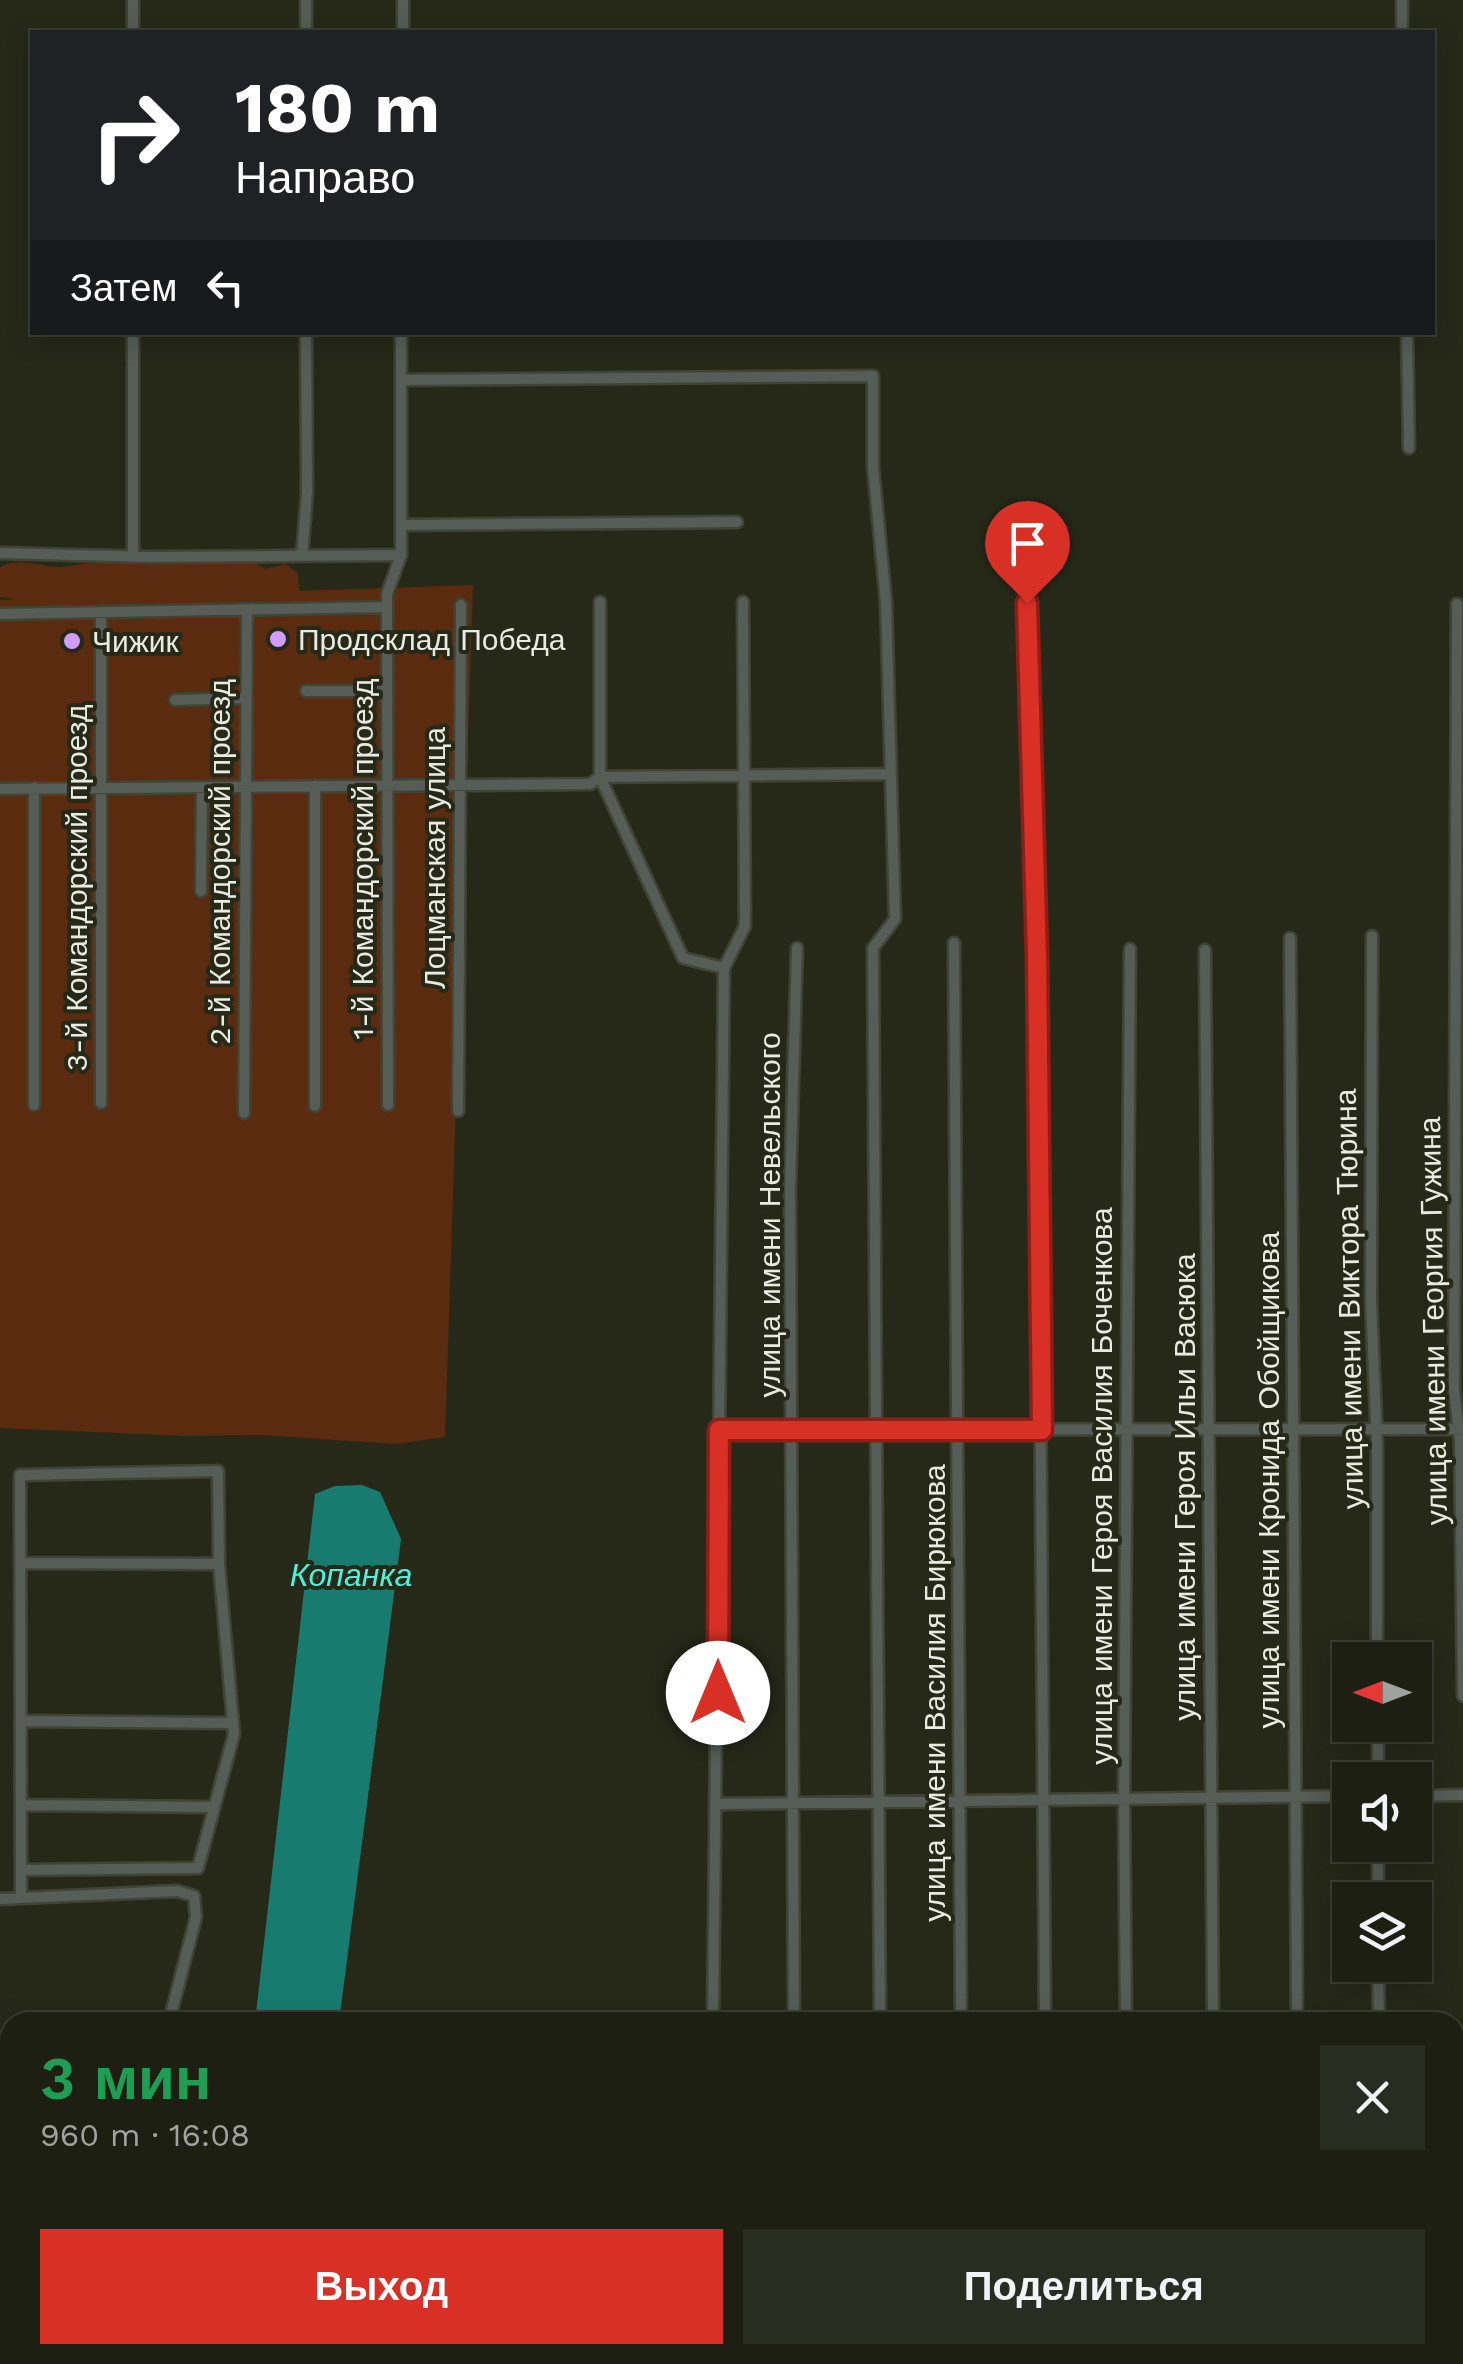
<!DOCTYPE html>
<html lang="ru">
<meta charset="utf-8">
<style>
:root{--surface:#1c1f12;--page:#292c20;--text:#f1f3f6;--muted:#a0a29f;--line:#3a3d32;--accent:#d93025}
body{margin:0;font-family:"Work Sans",sans-serif;background:var(--page);color:var(--text);height:100vh;display:flex;flex-direction:column;font-size:38px;white-space:nowrap}
*{box-sizing:border-box;margin:0}
p{font-size:32px;color:var(--muted)}
.icon{flex:none;width:55px;height:55px;fill:none;stroke:currentColor;stroke-width:2;stroke-linecap:round;stroke-linejoin:round}
.map{position:relative;flex:1;overflow:hidden}
.drawer{position:absolute;left:0px;top:2012px;width:1465px;height:352px;display:flex;flex-direction:column;background:var(--surface);border-radius:30px 30px 0 0;box-shadow:0 5px 25px #0003,0 0 0 2px var(--line)}
.drawer>*{flex:none}
.banner{position:absolute;left:30px;top:30px;width:1405px;height:305px;border-radius:0px;box-shadow:0 5px 25px #0003,0 0 0 2px var(--line);background:#202124;color:#fff;overflow:hidden}
.needle{width:65px;rotate:270deg}
.fabs{position:absolute;left:1332px;top:1642px;display:grid;gap:20px}
.fabs a{display:grid;place-items:center;width:100px;height:100px;border-radius:0px;background:var(--surface);box-shadow:0 5px 25px #0003,0 0 0 2px var(--line);font-size:50px}
.pin{position:absolute;display:grid;place-items:center;width:85px;height:85px;color:#fff;margin:-102px -42px;border-radius:50% 50% 50% 0;rotate:-45deg;box-shadow:0 0 10px #0007}
.pin .icon{rotate:45deg}
.me{position:absolute;width:110px;margin:-55px;rotate:0deg;stroke-linejoin:round;filter:drop-shadow(0 0 8px #0008)}
.turn{display:flex;align-items:center;gap:35px;height:210px;padding:0 40px;font-size:45px}
.turn .icon{width:130px;height:130px;stroke-width:2.5}
.turn b{display:block;font-size:70px;line-height:85px}
.then{display:flex;align-items:center;height:95px;padding:0 40px;background:#0003;gap:20px;font-size:38px}
.round{display:grid;place-items:center;flex:none;width:105px;height:105px;border-radius:0px;background:var(--page)}
.head{display:flex;align-items:center;justify-content:space-between;height:170px;padding:0 40px}
h1{font-size:60px;font-weight:600;line-height:75px;color:#1e9e55}
.action{display:flex;gap:20px;margin-top:auto;padding:20px 40px}
.action a{flex:1;height:115px;border-radius:0px;background:var(--accent);color:#fff;font-size:40px;font-weight:600;line-height:115px;text-align:center}
.action a+a{background:var(--page);color:var(--text)}
.map>svg:first-child{display:block}
</style>
<div class="map">
<svg width="1463" height="2364" viewBox="0 0 1463 2364">
<rect width="100%" height="100%" fill="#262918"/>
<path fill="#5a2b0e" d="M99,561L135,564L255,563L265,569L285,564L298,573L299,591L473,585L445,1437L395,1444L262,1435L186,1436L0,1428V600L16,599L0,597V567C19,557 38,566 58,567C68,567 88,563 99,561Z"/>
<path fill="#187b6f" d="M362,1485L380,1492L401,1539L339,2022H255L315,1494L335,1486Z"/>
<g fill="none" stroke-linecap="round" stroke-linejoin="round">
<g stroke="#414434" stroke-width="15">
<path id="street" d="M133,0V32
M1402,0V32
M306,32V0
M403,32V0
M133,332V556
M1407,332L1409,448
M401,380L873,376V467L886,602L895,919L873,948L880,2022
M402,525L737,522
M0,553L151,557L401,555
M302,556L307,492L306,332
M1027,601L1037,955L1045,2022
M600,602V777L683,958L724,968
M1457,604L1454,1390L1460,1441L1463,1696
M101,613V1103
M0,614L387,607
M306,691H387
M175,700L244,698
M0,789L590,784L600,777L890,774
M201,891L202,787
M1372,936L1371,1301L1377,1443V1660
M1290,938L1297,2022
M954,943L961,2022
M1205,950L1213,2022
M34,1105V788
M388,1105L387,594L401,555V332
M315,1106V786
M458,1111L461,605
M244,1113L247,610
M719,1430L1463,1429
M21,1563L219,1564
M22,1721L233,1723
M1378,1725V1780
M1415,1796L1463,1795
M717,1804L1350,1796
M23,1805L213,1807
M1378,1845V1900
M21,1897L20,1475L218,1471L219,1564L234,1734L198,1868L23,1870
M0,1899L177,1891L194,1896L196,1917L169,2022
M1378,1965L1379,2022
M713,2022L724,968L745,926L743,602
M794,2022L790,1188L797,948
M1126,2022L1124,1799L1130,949
M0,2051L10,2050
M0,2175L10,2174
M1455,2223H1463
M0,2306H10"/>
</g>
<g stroke="#414434" stroke-width="19">
<path id="secondary" d="M1455,2354H1463
M1298,2364L1442,2355"/>
</g>
<use href="#street" stroke="#565d57" stroke-width="10"/>
<use href="#secondary" stroke="#717c72" stroke-width="14"/>
</g>
<g fill="none" stroke-linecap="round" stroke-linejoin="round">
<g stroke="#8d1f18" stroke-width="25">
<path id="route" d="M718,1693L719,1430H1042L1037,955L1027,603"/>
</g>
<use href="#route" stroke="#d93025" stroke-width="18"/>
</g>
<g fill="#d29cfd" stroke="#262918" stroke-width="4">
<circle cx="278" cy="639" r="10"/>
<circle cx="72" cy="641" r="10"/>
</g>
<g text-anchor="middle" dominant-baseline="central" stroke-width="8" stroke-linejoin="round" paint-order="stroke">
<g font-size="30" fill="#e9ebe0" stroke="#262918" text-anchor="start">
<text x="298" y="639">Продсклад Победа</text>
<text x="92" y="641">Чижик</text>
</g>
<g font-size="30" fill="#e9ebe0" stroke="#262918">
<text transform="translate(434 858) rotate(-90)">Лоцманская улица</text>
<text transform="translate(362 859) rotate(-90)">1-й Командорский проезд</text>
<text transform="translate(219 862) rotate(-90)">2-й Командорский проезд</text>
<text transform="translate(76 888) rotate(-90)">3-й Командорский проезд</text>
<text transform="translate(769 1215) rotate(-90)">улица имени Невельского</text>
<text transform="translate(1349 1299) rotate(-91)">улица имени Виктора Тюрина</text>
<text transform="translate(1433 1321) rotate(-91)">улица имени Георгия Гужина</text>
<text transform="translate(1268 1480) rotate(-90)">улица имени Кронида Обойщикова</text>
<text transform="translate(1101 1486) rotate(-90)">улица имени Героя Василия Боченкова</text>
<text transform="translate(1184 1487) rotate(-90)">улица имени Героя Ильи Васюка</text>
<text transform="translate(934 1693) rotate(-90)">улица имени Василия Бирюкова</text>
</g>
<g font-size="32" font-style="italic" fill="#48f3dd" stroke="#262918">
<text x="351" y="1575">Копанка</text>
</g>
</g>
</svg>
<div class="fabs">
<a><svg class="needle" viewBox="-14 -14 28 28"><path d="M0-13l5 13h-10z" fill="#e53935"/><path d="M0 13l5-13h-10z" fill="#a0a29f"/></svg></a>
<a><svg class="icon" aria-label="sound" viewBox="0 0 24 24"><path d="M4 9h4l5-4v14l-5-4H4zM17 9q2 3 0 6"/></svg></a>
<a><svg class="icon" aria-label="layers" viewBox="0 0 24 24"><path d="M12 4l9 5-9 5-9-5zM3 14l9 5 9-5"/></svg></a>
</div>
<div class="pin" style="left:1027px;top:603px;background:#d93025"><svg class="icon" aria-label="arrive" viewBox="0 0 24 24"><path d="M6 21V4h12l-3 4 3 4H6"/></svg></div>
<svg class="me" style="left:718px;top:1693px" viewBox="-20 -20 40 40"><circle r="19" fill="#fff"/><path d="M0-13L10 11 0 6-10 11z" fill="#d93025"/></svg>
<div class="banner">
<div class="turn"><svg class="icon" aria-label="right" viewBox="0 0 24 24"><path d="M7 20v-9h11M14 6l5 5-5 5"/></svg><div><b>180 m</b>Направо</div></div>
<div class="then">Затем<svg class="icon" aria-label="left" viewBox="0 0 24 24"><path d="M17 20v-9H6M10 6l-5 5 5 5"/></svg></div>
</div>
<section class="drawer">
<div class="head"><div><h1>3 мин</h1><p>960 m · 16:08</p></div><a class="round"><svg class="icon" aria-label="close" viewBox="0 0 24 24"><path d="M6 6l12 12M18 6L6 18"/></svg></a></div>
<div class="action"><a>Выход</a><a>Поделиться</a></div>
</section>
</div>
